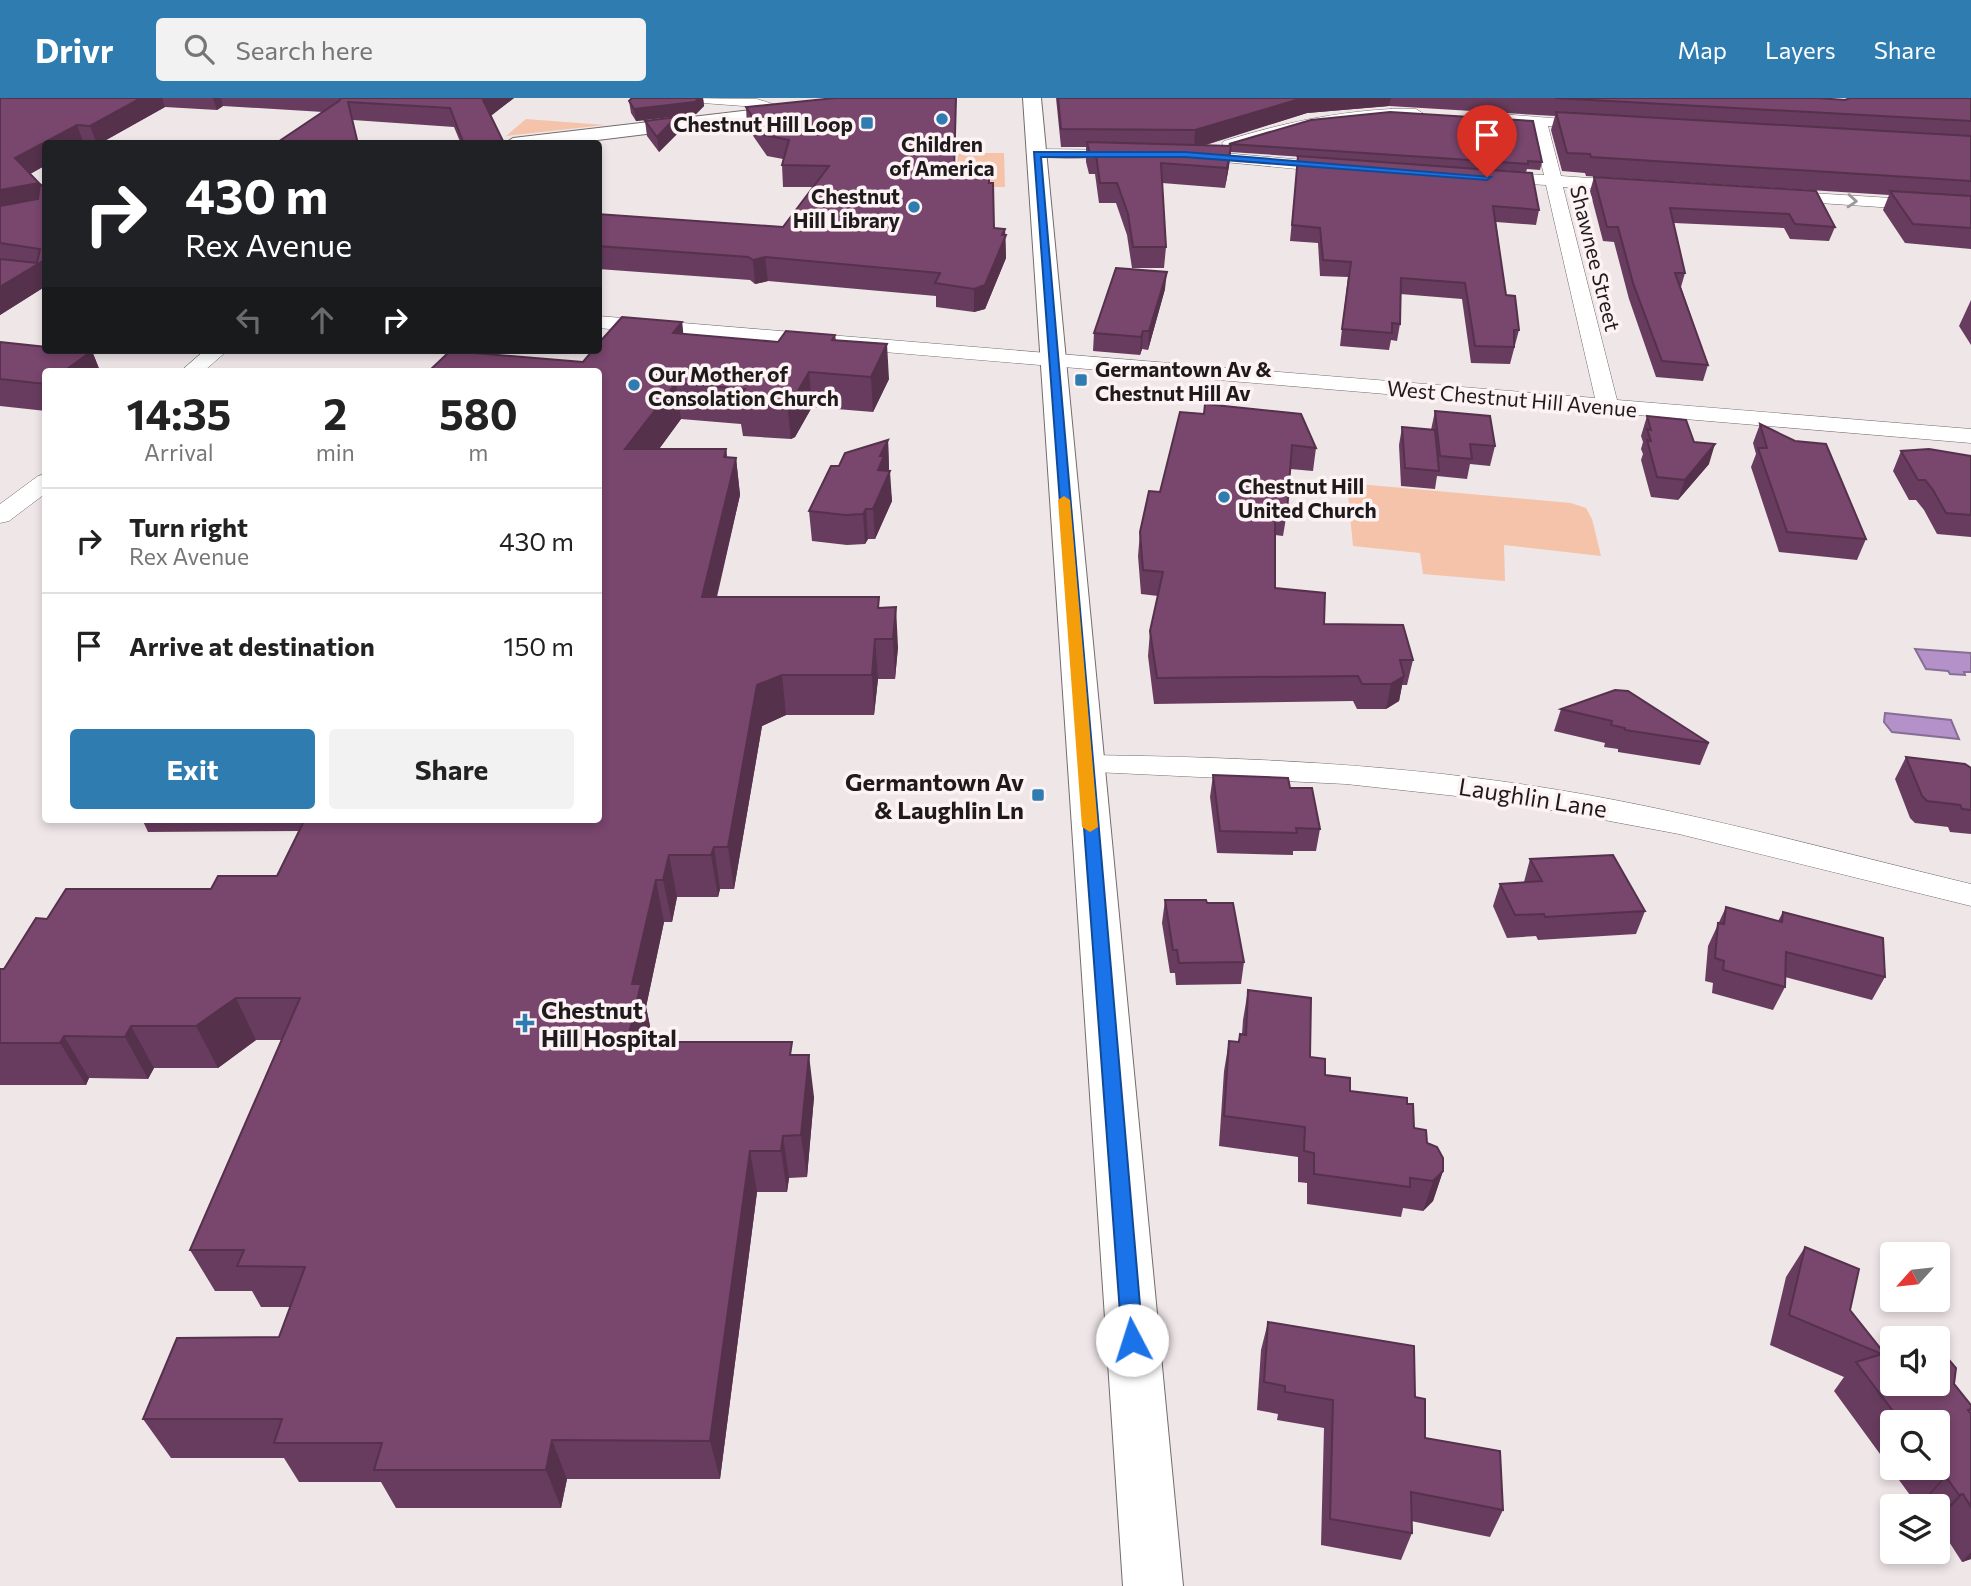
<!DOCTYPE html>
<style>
:root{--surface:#fff;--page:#f2f2f2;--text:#222;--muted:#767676;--line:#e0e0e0;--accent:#2f7db0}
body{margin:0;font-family:Commissioner,sans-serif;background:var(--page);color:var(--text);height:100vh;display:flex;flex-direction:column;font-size:26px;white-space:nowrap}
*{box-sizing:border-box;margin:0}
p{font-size:23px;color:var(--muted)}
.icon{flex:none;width:38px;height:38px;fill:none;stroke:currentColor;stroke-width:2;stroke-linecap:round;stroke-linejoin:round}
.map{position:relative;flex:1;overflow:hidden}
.panel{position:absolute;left:42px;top:270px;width:560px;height:455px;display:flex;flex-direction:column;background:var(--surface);border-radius:7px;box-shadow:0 4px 10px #0003}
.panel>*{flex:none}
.top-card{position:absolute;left:42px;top:42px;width:560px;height:214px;border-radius:7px;box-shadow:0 4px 10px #0003;background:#202124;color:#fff;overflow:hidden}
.needle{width:46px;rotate:243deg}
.fabs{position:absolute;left:1880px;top:1144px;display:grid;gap:14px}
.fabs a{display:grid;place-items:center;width:70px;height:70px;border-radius:7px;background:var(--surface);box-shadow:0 4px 10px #0003;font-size:35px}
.pin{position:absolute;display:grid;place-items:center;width:60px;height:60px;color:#fff;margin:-72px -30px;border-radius:50% 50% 50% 0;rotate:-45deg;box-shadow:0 0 7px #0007}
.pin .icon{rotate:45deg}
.me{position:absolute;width:77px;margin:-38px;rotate:355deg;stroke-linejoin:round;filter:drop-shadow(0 0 5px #0008)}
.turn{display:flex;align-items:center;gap:24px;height:147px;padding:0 28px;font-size:32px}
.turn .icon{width:91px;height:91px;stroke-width:2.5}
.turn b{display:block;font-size:49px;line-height:60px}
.lanes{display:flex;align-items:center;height:66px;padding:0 28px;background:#0003;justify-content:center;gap:35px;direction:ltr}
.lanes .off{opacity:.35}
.eta{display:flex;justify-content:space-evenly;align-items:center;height:119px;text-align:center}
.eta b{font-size:42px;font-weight:700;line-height:49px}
.action{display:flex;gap:14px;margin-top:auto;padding:14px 28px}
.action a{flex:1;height:80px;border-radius:7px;background:var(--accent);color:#fff;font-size:28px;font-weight:700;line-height:80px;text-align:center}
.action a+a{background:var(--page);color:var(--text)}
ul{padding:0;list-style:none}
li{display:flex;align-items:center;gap:21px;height:105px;padding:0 28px;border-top:2px solid var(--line)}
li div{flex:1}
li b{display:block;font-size:26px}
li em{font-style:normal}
header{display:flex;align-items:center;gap:42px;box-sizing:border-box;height:98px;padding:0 35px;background:var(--accent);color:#fff}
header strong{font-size:33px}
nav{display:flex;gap:38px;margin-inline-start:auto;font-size:24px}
.search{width:490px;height:63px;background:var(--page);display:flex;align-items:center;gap:18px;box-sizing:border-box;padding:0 24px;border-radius:7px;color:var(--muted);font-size:26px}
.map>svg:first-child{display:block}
</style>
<header>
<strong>Drivr</strong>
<div class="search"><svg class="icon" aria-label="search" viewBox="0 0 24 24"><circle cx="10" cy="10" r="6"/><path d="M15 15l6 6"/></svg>Search here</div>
<nav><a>Map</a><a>Layers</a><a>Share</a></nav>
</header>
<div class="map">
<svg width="1971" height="1488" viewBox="0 0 1971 1488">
<rect width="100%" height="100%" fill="#efe6e8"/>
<path fill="#f5c3a9" d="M526,21L605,27L506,38Z
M958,55H1004L1005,89H956Z
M1347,385L1571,405L1586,410L1592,421L1601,458L1504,447L1505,483L1423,476L1420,455L1353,448Z"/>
<path fill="#b491c9" stroke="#876e95" stroke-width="2" d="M1915,551L1971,555V574H1964L1965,577L1950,576L1948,573L1926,571Z
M1885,615L1951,622L1959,641L1892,634L1884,624Z"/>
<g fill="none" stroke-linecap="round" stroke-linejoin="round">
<g stroke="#736b6d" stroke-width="1">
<path id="street" d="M682,0L757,1L795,13L788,17L757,9L689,4Z
M1391,11H1416L1424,16C1413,26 1380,20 1365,21C1318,25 1275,40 1230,51L1222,46L1224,43C1279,26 1333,14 1391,11Z
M1489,15L1599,24V30L1594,32L1548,28L1561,78L1633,83L1641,88L1633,93L1563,89L1617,302L1971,331V345L598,230V218L1595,300L1546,87L1492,84L1484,79L1492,74L1544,77L1532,27L1484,23L1481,20Z
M1037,51L1130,52L1138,57L1130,62L1031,59V53Z
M1188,52L1339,65L1347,70L1339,75L1182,60V54Z
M1779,93L1971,105V115L1773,102L1771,98Z
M205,252H228L204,273H181Z
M46,376V395L9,423L0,425V406L38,378Z
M1085,657C1244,659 1402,666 1559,692C1698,715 1834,753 1971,786V808L1679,736L1502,703L1346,686L1074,673L1070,666L1074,659Z"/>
</g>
<g stroke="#736b6d" stroke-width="2">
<path id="primary" d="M853,0H907L898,5L565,46H504L513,40Z
M1023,0H1041L1183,1488H1123Z"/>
</g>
<use href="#street" fill="#fff" fill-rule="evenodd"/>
<use href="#primary" fill="#fff" fill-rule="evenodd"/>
</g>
<path fill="#683c5e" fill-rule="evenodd" d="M0,0H514L490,18L503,46H461L454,29L353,22L323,14L223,8L217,12L165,9L99,46H46V67L30,76L39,85L40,87L46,188L0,217Z
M703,0L704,8L696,16L636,23L631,15L629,3Z
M1056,0H1818L1845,2L1971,0V151L1905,145L1883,112L1889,97L1586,78L1585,75L1562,73L1551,32L1555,18L1389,8L1307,15L1203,48H1228L1229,46L1542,64L1540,72L1527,71L1526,74L1231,54L1229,68L1225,90L1162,85L1166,149L1164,170H1132L1127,137L1116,105H1099L1095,76H1089L1086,64V49H1061Z
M746,9L989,85L994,130L1005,131L1006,160L985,211L974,214L936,209V198L768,183L755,186L750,182L598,171V116L783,129L813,89H783L782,67L783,61L767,58L747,29Z
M676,19L678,35L659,54L647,38L645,23Z
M1298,58L1539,112L1536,127L1496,124L1506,197L1519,232L1510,266L1471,265L1462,201L1400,196V226L1397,243L1391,242L1389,252L1340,248L1348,179L1320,178L1318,145L1290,143Z
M1594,79L1816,93L1835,129L1829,143L1790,141L1784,130L1674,125L1685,175L1681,189L1708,267L1703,283L1656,279L1629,201L1614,144L1603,143L1590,93Z
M1165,191L1148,252L1142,251L1140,257L1093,253L1094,235Z
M1971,202V247L1959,228Z
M682,224L683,236L778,244L835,237L836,242L889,281L873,314L812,309L795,339L791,341L743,338L741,326L681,321L659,351H726L727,359L736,360L740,397L717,499H879V510L898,549L895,581H878L874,617H786L762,628L734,791H720L718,799H677L672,824H664L646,909L650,928L647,944L794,957L814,999L807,1079L789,1080L787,1094H757L720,1381H567L561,1410H396L381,1384H299L284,1360H171L143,1321L279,1239L290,1209H261L252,1193H215L190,1152L281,942H256L218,970H154L148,981L89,980L86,987H0V871H4L47,821L211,791L277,778L299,733L148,734L142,721H598L583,264Z
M0,244L92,253L100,273H46V313L0,308Z
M1435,313L1495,348L1490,368L1470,366L1467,381L1437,378L1435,391L1401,388L1399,347L1402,329L1431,332Z
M1180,314L1316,350L1313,373L1290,371L1287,414L1283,438L1275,437V490L1324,526L1413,562L1407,587H1402L1399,603L1386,611H1357L1353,603L1154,606L1148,558L1150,533L1158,498L1141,496L1138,458L1140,434L1160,394Z
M1647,318L1694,344L1709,366L1678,402L1651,399L1641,362L1643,356L1641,351L1643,344L1641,338Z
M1760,326L1866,441L1857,462L1779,454L1751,369L1756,356L1753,345Z
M888,342L889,371L888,373L892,403L875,441H868L865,446L847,447L812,443L809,413L839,368Z
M1901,353L1971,358V439L1937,436L1924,412L1916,402H1909L1893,373Z
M1561,611L1709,645L1700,667L1618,654V651L1604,649L1605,645L1554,633Z
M1906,659L1971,670V736L1950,734L1948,729L1915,725L1910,720L1895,681Z
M1213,677L1290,690L1320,731L1316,753H1293V757L1217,755L1210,699Z
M1530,761L1645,813L1636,836L1538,842L1536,838L1507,840L1493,808L1500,786L1524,784Z
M1165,802L1207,805L1244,864L1241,886L1176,887L1175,875H1170L1162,825Z
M1726,809L1778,823L1783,814L1885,879L1872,902L1785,879V889L1773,912L1712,895L1713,885L1705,883L1708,848Z
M1248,892L1325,977L1350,993L1407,1006L1414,1030L1427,1045L1443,1073L1433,1103L1423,1113L1403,1110L1401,1119L1307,1106V1085L1298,1084V1059L1219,1048L1224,973L1229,943L1238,944L1240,936H1242L1243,922Z
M1805,1149L1850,1212L1885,1256L1954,1286L1971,1307V1313L1970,1315L1971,1316V1461L1962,1464L1937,1425V1409H1923L1921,1407L1918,1408L1834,1293L1844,1279L1770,1247L1786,1179ZM1892,1325H1937V1370H1892Z
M1268,1224L1415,1299L1425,1340L1503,1412L1490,1439L1411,1423L1412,1435L1401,1462L1321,1447L1324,1330L1277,1322L1278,1316L1257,1312L1261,1252Z"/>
<path fill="#55314c" d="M141,0H162L165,9L99,46H97L90,28Z
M213,0H221L223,8L217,12Z
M486,0H514L487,21L483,2Z
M699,0H703L704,8L696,16L636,23L634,11Z
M956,0L954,96V74Z
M1303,0H1391L1389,8L1307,15L1194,50L1195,32Z
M676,19L678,35L659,54L657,39Z
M77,27L84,46H46V67L23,80L15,60Z
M1231,48L1229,68L1225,90L1227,70Z
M39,85L46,101L0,113V92Z
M1005,131L1006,160L985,211L974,214V191Z
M765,159L768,183L755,186L753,162Z
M46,161V188L0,217V189Z
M1167,174L1165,191L1148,252L1149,233Z
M682,224L686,259L673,235Z
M1143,233L1142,251L1140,257L1141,239Z
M887,246L889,281L873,314L871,279Z
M92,253L100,273H64Z
M809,274L812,309L795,339L791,341L787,305Z
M676,285L681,321L632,388L625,351Z
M888,342L889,371L885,380L890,373L892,403L875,441L873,411L880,358Z
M1715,346L1709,366L1678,402L1685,382Z
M726,351L730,383L736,360L740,397L707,539L702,499Z
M866,411L868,441L865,446L863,416Z
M896,509L898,549L895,581L893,541Z
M875,541L878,581L874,617L872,577Z
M782,577L786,617L762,628L734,791L728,749L757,587Z
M1404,578L1399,603L1386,611L1391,586Z
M714,749L720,791L718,799L711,757Z
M669,757L677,799L672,824L663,782Z
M656,782L664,824L646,909L650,928L637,986L627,944L632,886Z
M236,900L256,942L218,970L196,928Z
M131,928L154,970L148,981L125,939Z
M64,938L89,980L86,987L60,945Z
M809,957L814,999L807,1079L801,1037Z
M783,1038L789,1080L787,1094L781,1053Z
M750,1053L757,1094L720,1381L710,1343Z
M1443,1073L1433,1103L1423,1113L1433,1083Z
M552,1342L567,1381L561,1410L546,1372Z
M1946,1379L1921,1407L1918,1408L1943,1380Z
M1963,1396L1937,1424V1421L1959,1397Z
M1971,1454V1461L1962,1464Z"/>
<path fill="#79466d" stroke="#55314c" stroke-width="2" d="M0,0H141L90,28L77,27L15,60L39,85L0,92Z
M341,0H486L483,2L503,43V46H464L450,10L348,4L358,46H275L339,3Z
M632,0H699L695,4L634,11L629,3Z
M835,0H956L954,74H989V85H993L994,130L1005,131L1002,137H1006L985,187L974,191L935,185L940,175L765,159L753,162L748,159L598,148V116L783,129L829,68L782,67L789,42L765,37L746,9Z
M1058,0H1303L1195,32L1061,31Z
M1555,0H1818L1845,2L1850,0H1971V23Z
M1390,14L1533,23L1542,64L1528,63V66L1229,46L1311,22Z
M1556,14L1971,38V83L1591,59L1590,56L1567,55Z
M676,19L657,39L645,23Z
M1087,44L1231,48L1227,70L1161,65L1166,149H1133L1128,116L1117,85H1100L1096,57L1090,56Z
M1298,58L1532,75L1539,112L1493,108L1506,197L1515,198L1519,232H1514V249L1475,248L1465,185L1401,180L1400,226L1392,225V235L1342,231L1351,164L1323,162L1320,130L1292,127Z
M1594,79L1816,93L1835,129L1795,126L1789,116L1670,110L1685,175H1675L1708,267L1662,263L1633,185L1618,129H1607Z
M40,86L46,91V161L0,189V161L37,165L40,151L0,145V108L38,101Z
M1890,93L1971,98V130L1913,126Z
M1116,170L1167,174L1149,233H1143L1141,239L1094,235Z
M622,219L682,224L673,235L778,244L786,233L835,237L832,242L887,246L871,279L809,274L792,303L787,305L738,301L745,291L676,285L625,351H726L724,359L736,360L702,499H879L878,510L896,509L893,541H875L872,577H782L757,587L728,749H714L711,757H669L663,782H656L632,886H641L627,944H792L790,957H809L801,1037L783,1038L781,1053H750L710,1343L552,1342L546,1372H374L382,1345H274L282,1321H143L177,1240L279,1239L305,1169L237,1168L244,1152H190L300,900H236L196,928H131L125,939L64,938L60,945H0V871H4L36,820L47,821L66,791H211L218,778H277L305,721H598V273H429L450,253L583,264L593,252H598V246Z
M0,244L46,249V252L92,253L64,273H46L45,286L0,281Z
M1205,306L1301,316L1316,350L1292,347L1287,414L1275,413V490L1325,495L1324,526L1403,527L1413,562H1400L1404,578L1391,586H1362L1358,578L1157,580L1150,533L1163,474L1143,472L1140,434L1149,393L1160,394L1180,314L1204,316Z
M1435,313L1490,318L1495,348L1470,346L1472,361L1440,358Z
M1647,318L1686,322L1694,344L1715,346L1685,382L1657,379L1647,342L1651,343L1647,331L1651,332Z
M1760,326L1795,343L1826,346L1866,441L1787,434L1758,350H1767Z
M1402,329L1435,332L1439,373L1405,370Z
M888,342L880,358H884L878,372L890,373L873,411H866L863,416L845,417L809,413L831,368H839L845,355Z
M1929,351L1971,358V417L1946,415L1933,392L1925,382H1918L1901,353Z
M1615,592L1628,593L1709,645L1625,632V630L1611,627L1612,623L1561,611Z
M1906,659L1965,666L1971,670V712L1962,711L1960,707L1927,703L1922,698Z
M1213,677L1288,680L1290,690H1312L1320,731L1296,730L1297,735L1220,733Z
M1613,757L1645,813L1545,819L1544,816L1515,817L1500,786L1542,783L1530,761Z
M1165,802H1206L1207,805H1233L1244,864L1179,865L1177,852H1173Z
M1726,809L1782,824L1783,814L1883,840L1885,879L1786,854L1785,889L1723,872L1724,863L1715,860L1718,825L1724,826Z
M1248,892L1311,900L1310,959L1325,961V977L1350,980V993L1407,1000V1006H1413L1414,1030L1426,1032L1427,1045L1437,1049L1443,1060V1073L1433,1083L1410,1080V1089L1314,1076V1055L1304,1053L1305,1029L1224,1018L1229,943L1239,944L1240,936L1246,937Z
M1805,1149L1859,1171L1850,1212L1885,1256L1892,1254V1286H1937V1254L1945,1257L1956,1270L1954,1286L1971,1307V1311L1968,1312L1971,1316V1409L1963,1396L1959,1397L1946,1379L1943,1380L1936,1370H1937V1325H1902L1856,1264L1882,1256L1789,1217Z
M1268,1224L1414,1248L1415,1299L1425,1301V1340L1500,1353L1503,1412L1411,1394L1412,1435L1330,1421L1333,1302L1285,1294V1288L1264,1284Z"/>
<defs><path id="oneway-chevron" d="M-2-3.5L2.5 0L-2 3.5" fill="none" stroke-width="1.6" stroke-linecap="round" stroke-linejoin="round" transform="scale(1.75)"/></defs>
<use stroke="#9a9899" href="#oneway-chevron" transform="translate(1852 103) rotate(4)"/>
<path fill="#1a73e8" stroke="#114b97" stroke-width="2" d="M1034,54H1185L1491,79L1487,82L1185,59H1041L1143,1242L1140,1249L1132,1251L1125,1249L1122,1242Z"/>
<path fill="#f59e0b" d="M1064,398L1070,402L1098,729L1090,734L1082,729L1058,402Z"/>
<g fill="#2f7db0" stroke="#fdf3f5" stroke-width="2.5">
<circle cx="942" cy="21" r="7"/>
<rect x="860" y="18" width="14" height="14" rx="3.5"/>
<circle cx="914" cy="109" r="7"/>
<rect x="1074" y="275" width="14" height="14" rx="3.5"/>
<circle cx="634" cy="287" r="7"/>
<circle cx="1224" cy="399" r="7"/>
<rect x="1031" y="690" width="14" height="14" rx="3.5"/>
<path d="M521.5 914.5h7v7h7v7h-7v7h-7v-7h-7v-7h7z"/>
</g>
<g text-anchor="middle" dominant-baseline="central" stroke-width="7" stroke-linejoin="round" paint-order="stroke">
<g font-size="21" font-weight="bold" fill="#1f1b1c" stroke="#fdf3f5" text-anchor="start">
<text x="853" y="25" text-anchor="end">Chestnut Hill Loop</text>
<text x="942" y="45" text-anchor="middle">Children<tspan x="942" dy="24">of America</tspan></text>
<text x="900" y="97" text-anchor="end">Chestnut<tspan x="900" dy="24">Hill Library</tspan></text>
<text x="1095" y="270">Germantown Av &amp;<tspan x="1095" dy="24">Chestnut Hill Av</tspan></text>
<text x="648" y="275">Our Mother of<tspan x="648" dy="24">Consolation Church</tspan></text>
<text x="1238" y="387">Chestnut Hill<tspan x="1238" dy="24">United Church</tspan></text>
</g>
<g font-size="21" fill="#1f1b1c" stroke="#fdf3f5">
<text transform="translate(1596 160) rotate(76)">Shawnee Street</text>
<text transform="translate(1512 300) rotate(5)">West Chestnut Hill Avenue</text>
</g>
<g font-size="24" font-weight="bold" fill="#1f1b1c" stroke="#fdf3f5" text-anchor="end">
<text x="1024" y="683">Germantown Av<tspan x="1024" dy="28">&amp; Laughlin Ln</tspan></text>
<text x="541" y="911" text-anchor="start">Chestnut<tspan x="541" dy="28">Hill Hospital</tspan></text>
</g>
<g font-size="24" fill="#1f1b1c" stroke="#fdf3f5">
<text transform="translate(1533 699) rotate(9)">Laughlin Lane</text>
</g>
</g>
</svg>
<div class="fabs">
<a><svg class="needle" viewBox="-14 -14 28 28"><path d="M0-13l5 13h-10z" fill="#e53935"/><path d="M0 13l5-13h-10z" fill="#767676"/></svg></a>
<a><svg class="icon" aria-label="sound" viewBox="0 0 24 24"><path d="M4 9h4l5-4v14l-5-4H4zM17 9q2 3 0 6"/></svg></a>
<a><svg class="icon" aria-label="search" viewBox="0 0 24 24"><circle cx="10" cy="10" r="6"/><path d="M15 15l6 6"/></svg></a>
<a><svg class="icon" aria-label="layers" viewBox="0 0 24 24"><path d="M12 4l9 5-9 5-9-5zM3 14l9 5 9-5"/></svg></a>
</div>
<div class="pin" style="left:1487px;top:79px;background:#d93025"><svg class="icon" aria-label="arrive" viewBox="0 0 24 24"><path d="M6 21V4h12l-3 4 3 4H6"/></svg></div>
<svg class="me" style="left:1132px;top:1242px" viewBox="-20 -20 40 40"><circle r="19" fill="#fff"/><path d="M0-13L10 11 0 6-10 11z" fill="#1a73e8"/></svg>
<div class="top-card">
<div class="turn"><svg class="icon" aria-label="right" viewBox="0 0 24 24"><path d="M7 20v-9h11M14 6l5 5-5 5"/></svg><div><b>430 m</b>Rex Avenue</div></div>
<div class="lanes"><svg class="icon off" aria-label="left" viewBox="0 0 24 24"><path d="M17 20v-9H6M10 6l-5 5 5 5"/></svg><svg class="icon off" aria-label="ahead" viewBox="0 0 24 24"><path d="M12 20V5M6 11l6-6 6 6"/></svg><svg class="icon" aria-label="right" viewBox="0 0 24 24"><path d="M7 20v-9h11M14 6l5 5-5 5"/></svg></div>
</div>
<section class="panel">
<div class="eta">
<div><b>14:35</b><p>Arrival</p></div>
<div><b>2</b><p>min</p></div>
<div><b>580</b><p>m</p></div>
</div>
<ul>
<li><svg class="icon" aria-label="right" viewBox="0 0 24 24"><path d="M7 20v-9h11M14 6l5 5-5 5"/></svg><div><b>Turn right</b><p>Rex Avenue</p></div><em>430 m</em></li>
<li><svg class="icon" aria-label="arrive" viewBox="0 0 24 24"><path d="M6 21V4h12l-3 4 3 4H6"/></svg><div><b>Arrive at destination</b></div><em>150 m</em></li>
</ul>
<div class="action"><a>Exit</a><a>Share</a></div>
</section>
</div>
